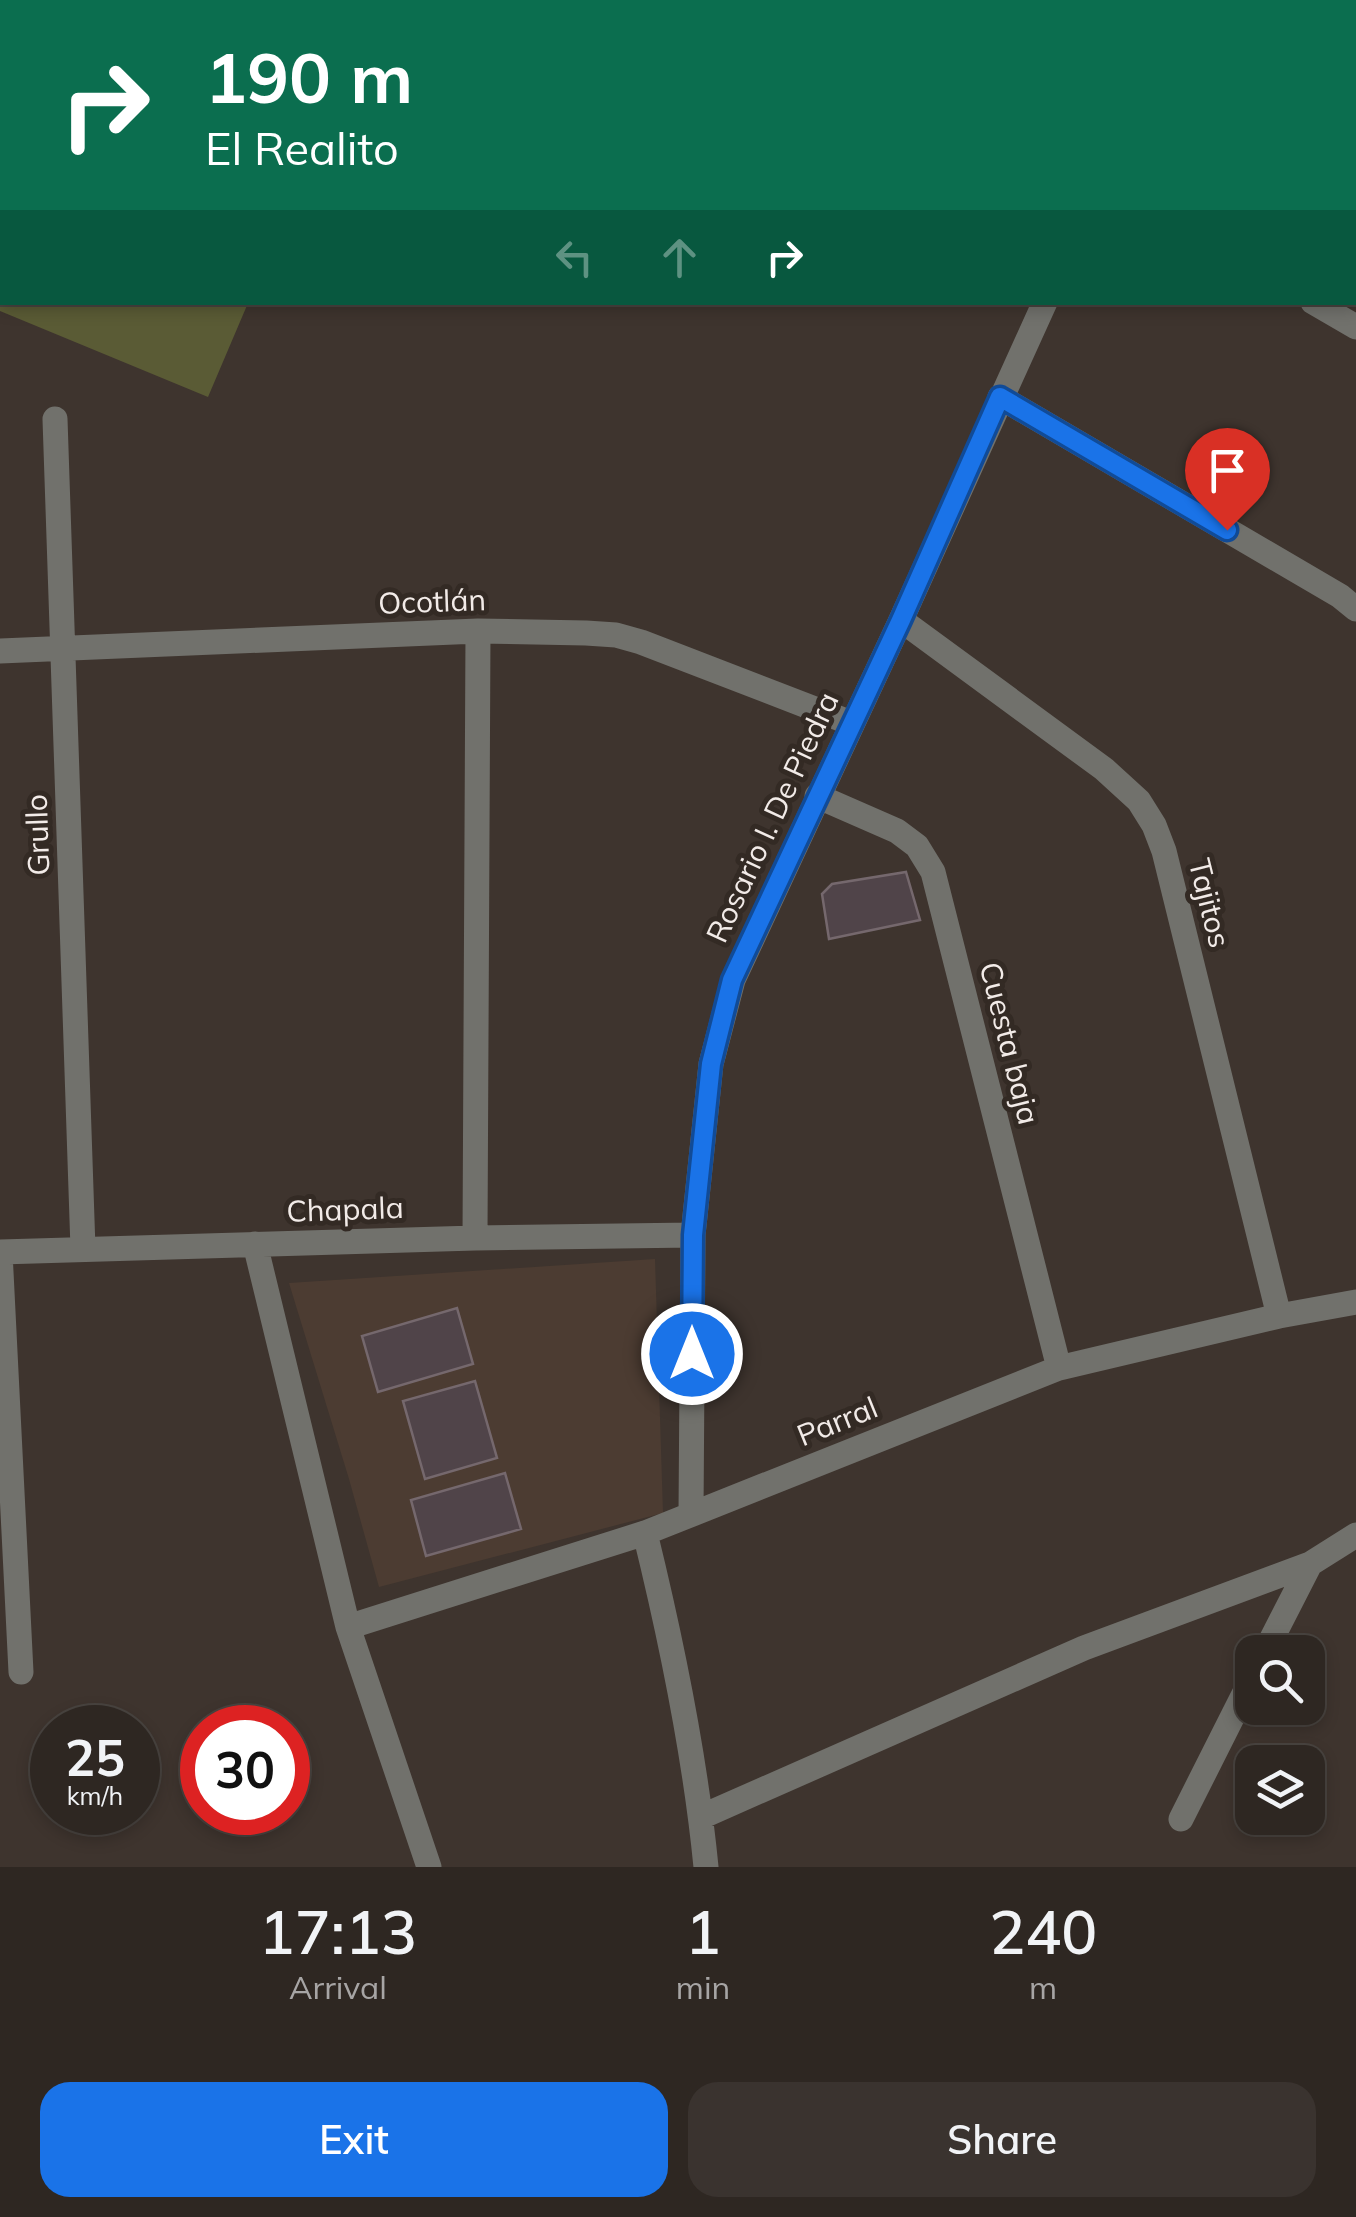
<!DOCTYPE html>
<meta charset="utf-8">
<style>
:root{--surface:#2e2722;--page:#3a332f;--text:#f1f3f6;--muted:#a7a5a5;--line:#494440;--accent:#1a73e8}
body{margin:0;font-family:Mulish,sans-serif;background:var(--page);color:var(--text);height:100vh;display:flex;flex-direction:column;font-size:38px;white-space:nowrap}
*{box-sizing:border-box;margin:0}
p{font-size:32px;color:var(--muted)}
.icon{flex:none;width:55px;height:55px;fill:none;stroke:currentColor;stroke-width:2;stroke-linecap:round;stroke-linejoin:round}
.map{position:relative;height:1867px;overflow:hidden}
.side{display:flex;flex-direction:column;background:var(--surface);flex:1}
.side>*{flex:none}
.top-card{position:absolute;left:0px;top:0px;width:1358px;height:305px;box-shadow:0 5px 15px #0003,0 0 0 2px var(--line);background:#0b6e4f;color:#fff;overflow:hidden}
.controls{position:absolute;left:1235px;top:1635px;display:grid;gap:20px}
.controls a{display:grid;place-items:center;width:90px;height:90px;border-radius:20px;background:var(--surface);box-shadow:0 5px 15px #0003,0 0 0 2px var(--line);font-size:50px}
.speed{position:absolute;left:30px;top:1705px;display:flex;gap:20px;font-size:50px;font-weight:700;text-align:center}
.speed>*{display:grid;place-content:center;width:130px;height:130px;border-radius:50%;background:var(--surface);box-shadow:0 5px 15px #0003,0 0 0 2px var(--line);line-height:1}
.speed small{font-size:25px;font-weight:400}
.speed .limit{border:15px solid #d22;background:#fff;color:#111}
.pin{position:absolute;display:grid;place-items:center;width:85px;height:85px;color:#fff;margin:-102px -42px;border-radius:50% 50% 50% 0;rotate:-45deg;box-shadow:0 0 10px #0007}
.pin .icon{rotate:45deg}
.me{position:absolute;width:110px;margin:-55px;rotate:0deg;stroke-linejoin:round;filter:drop-shadow(0 0 8px #0008)}
.turn{display:flex;align-items:center;gap:35px;height:210px;padding:0 40px;font-size:45px}
.turn .icon{width:130px;height:130px;stroke-width:2.5}
.turn b{display:block;font-size:70px;line-height:85px}
.lanes{display:flex;align-items:center;height:95px;padding:0 40px;background:#0003;justify-content:center;gap:50px;direction:ltr}
.lanes .off{opacity:.35}
.eta{display:flex;justify-content:space-evenly;align-items:center;height:170px;text-align:center}
.eta b{font-size:60px;font-weight:600;line-height:70px}
.action{display:flex;gap:20px;margin-top:auto;padding:20px 40px}
.action a{flex:1;height:115px;border-radius:30px;background:var(--accent);color:#fff;font-size:40px;font-weight:600;line-height:115px;text-align:center}
.action a+a{background:var(--page);color:var(--text)}
.map>svg:first-child{display:block}
</style>
<div class="map">
<svg width="1356" height="1867" viewBox="0 0 1356 1867">
<rect width="100%" height="100%" fill="#3e342e"/>
<path fill="#4c3c32" d="M655,1259L663,1513L379,1587L349,1479L289,1283Z"/>
<path fill="#5a5b35" d="M0,0H377L376,2H2V302L248,303L208,397L0,311Z"/>
<path fill="#504449" stroke="#75686d" stroke-width="2.5" d="M387,0H608L607,2H386Z
M906,872L920,920L829,939L822,894L832,884Z
M457,1308L473,1364L378,1392L362,1336Z
M475,1381L497,1458L425,1479L403,1401Z
M505,1473L521,1529L426,1556L411,1500Z"/>
<g fill="none" stroke-linecap="round" stroke-linejoin="round">
<path stroke="#71716c" stroke-width="25" d="M1266,0L1271,2
M1186,2L1187,0
M1355,50L1356,51
M1313,302L1356,327
M1000,397L1340,596L1356,609
M55,419L83,1249
M901,620L1104,769L1139,801L1154,825L1164,851L1279,1316
M0,651L478,631L586,633L616,635L641,642L851,723
M817,796L897,831L917,846L933,872L1059,1368
M475,1238L478,631
M255,1244L348,1627L429,1867
M691,1514L693,1235L711,1064L733,980L901,620L1045,302
M645,1533C672,1643 695,1754 706,1867
M348,1627L645,1533L1059,1368L1279,1316L1356,1302
M1265,1652L1310,1564
M21,1672L0,1252L475,1238L693,1235
M701,1817L1084,1648L1310,1564L1356,1535
M1181,1819L1252,1678"/>
</g>
<g fill="none" stroke-linecap="round" stroke-linejoin="round">
<g stroke="#114b97" stroke-width="25">
<path id="route" d="M692,1354L693,1235L711,1064L732,980L901,620L1000,397L1227,530"/>
</g>
<use href="#route" stroke="#1a73e8" stroke-width="18"/>
</g>
<g text-anchor="middle" dominant-baseline="central" stroke-width="10" stroke-linejoin="round" paint-order="stroke">
<g font-size="30" fill="#f2ebe8" stroke="#332a24">
<text transform="translate(432 601) rotate(-2)">Ocotlán</text>
<text transform="translate(772 817) rotate(-65)">Rosario I. De Piedra</text>
<text transform="translate(37 835) rotate(-92)">Grullo</text>
<text transform="translate(1210 903) rotate(76)">Tajitos</text>
<text transform="translate(1010 1043) rotate(76)">Cuesta baja</text>
<text transform="translate(345 1209) rotate(-2)">Chapala</text>
<text transform="translate(837 1421) rotate(-22)">Parral</text>
</g>
</g>
</svg>
<div class="controls">
<a><svg class="icon" aria-label="search" viewBox="0 0 24 24"><circle cx="10" cy="10" r="6"/><path d="M15 15l6 6"/></svg></a>
<a><svg class="icon" aria-label="layers" viewBox="0 0 24 24"><path d="M12 4l9 5-9 5-9-5zM3 14l9 5 9-5"/></svg></a>
</div>
<div class="speed"><div>25<small>km/h</small></div><div class="limit">30</div></div>
<div class="pin" style="left:1227px;top:530px;background:#d93025"><svg class="icon" aria-label="arrive" viewBox="0 0 24 24"><path d="M6 21V4h12l-3 4 3 4H6"/></svg></div>
<svg class="me" style="left:692px;top:1354px" viewBox="-20 -20 40 40"><circle r="17" fill="#1a73e8" stroke="#fff" stroke-width="3"/><path d="M0-11L8 9 0 5-8 9z" fill="#fff"/></svg>
<div class="top-card">
<div class="turn"><svg class="icon" aria-label="right" viewBox="0 0 24 24"><path d="M7 20v-9h11M14 6l5 5-5 5"/></svg><div><b>190 m</b>El Realito</div></div>
<div class="lanes"><svg class="icon off" aria-label="left" viewBox="0 0 24 24"><path d="M17 20v-9H6M10 6l-5 5 5 5"/></svg><svg class="icon off" aria-label="ahead" viewBox="0 0 24 24"><path d="M12 20V5M6 11l6-6 6 6"/></svg><svg class="icon" aria-label="right" viewBox="0 0 24 24"><path d="M7 20v-9h11M14 6l5 5-5 5"/></svg></div>
</div>
</div>
<section class="side">
<div class="eta">
<div><b>17:13</b><p>Arrival</p></div>
<div><b>1</b><p>min</p></div>
<div><b>240</b><p>m</p></div>
</div>
<div class="action"><a>Exit</a><a>Share</a></div>
</section>
